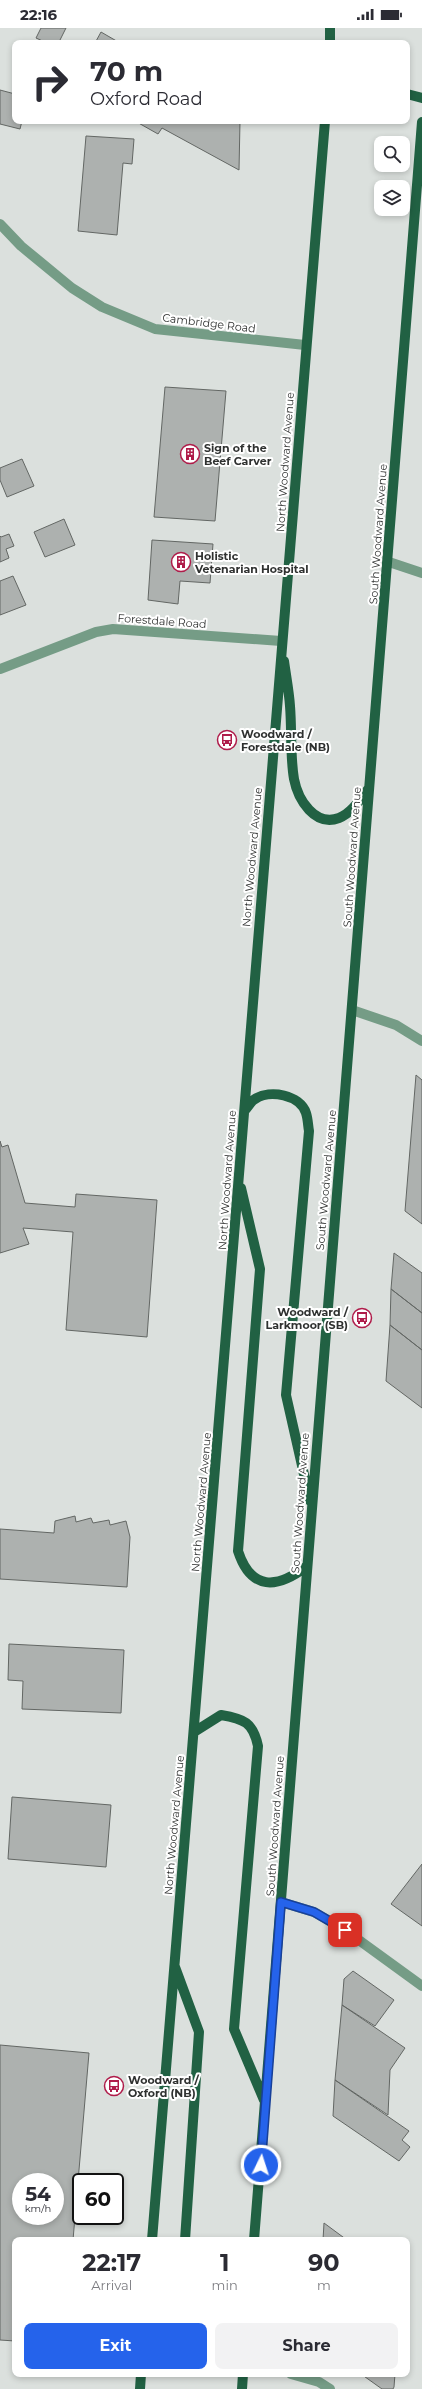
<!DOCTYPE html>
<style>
:root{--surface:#fff;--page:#f2f2f3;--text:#2b2b33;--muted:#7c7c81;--accent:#2563eb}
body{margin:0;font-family:Montserrat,sans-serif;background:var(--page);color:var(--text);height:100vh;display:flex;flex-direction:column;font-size:15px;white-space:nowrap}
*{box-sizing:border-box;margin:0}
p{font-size:13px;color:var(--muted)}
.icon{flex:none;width:22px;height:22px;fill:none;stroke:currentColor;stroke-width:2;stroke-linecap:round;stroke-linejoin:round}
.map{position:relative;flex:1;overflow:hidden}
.panel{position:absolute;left:12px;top:2209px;width:398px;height:140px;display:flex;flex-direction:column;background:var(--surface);border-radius:8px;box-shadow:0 2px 6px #0003}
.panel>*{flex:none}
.hud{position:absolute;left:12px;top:12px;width:398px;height:84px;border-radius:8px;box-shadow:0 2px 6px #0003;background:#fff;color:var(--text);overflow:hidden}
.tools{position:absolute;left:374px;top:108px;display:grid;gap:8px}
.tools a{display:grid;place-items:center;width:36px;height:36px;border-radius:8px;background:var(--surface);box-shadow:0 2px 6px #0003;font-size:20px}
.speed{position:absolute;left:12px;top:2145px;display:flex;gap:8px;font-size:20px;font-weight:700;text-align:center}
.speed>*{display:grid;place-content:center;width:52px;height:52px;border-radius:50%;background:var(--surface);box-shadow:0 2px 6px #0003;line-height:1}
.speed small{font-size:10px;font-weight:400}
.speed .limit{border:2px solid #111;border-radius:6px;background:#fff;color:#111}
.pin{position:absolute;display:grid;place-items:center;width:34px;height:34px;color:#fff;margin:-17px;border-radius:8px;box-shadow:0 2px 6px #0006}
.me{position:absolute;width:44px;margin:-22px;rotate:4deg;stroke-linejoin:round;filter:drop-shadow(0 0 3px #0008)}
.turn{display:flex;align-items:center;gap:14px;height:84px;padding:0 12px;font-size:18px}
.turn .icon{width:52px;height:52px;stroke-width:2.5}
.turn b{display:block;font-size:28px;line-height:34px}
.eta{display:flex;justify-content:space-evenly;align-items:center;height:68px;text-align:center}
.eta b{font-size:24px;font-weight:700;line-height:28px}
.cta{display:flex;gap:8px;margin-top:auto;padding:8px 12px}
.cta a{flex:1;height:46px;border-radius:8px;background:var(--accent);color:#fff;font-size:16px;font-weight:700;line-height:46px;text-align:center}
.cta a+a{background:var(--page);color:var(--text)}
.status{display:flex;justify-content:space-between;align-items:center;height:28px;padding:0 20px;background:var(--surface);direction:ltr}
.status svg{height:11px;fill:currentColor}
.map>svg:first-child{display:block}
</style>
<div class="status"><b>22:16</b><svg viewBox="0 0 49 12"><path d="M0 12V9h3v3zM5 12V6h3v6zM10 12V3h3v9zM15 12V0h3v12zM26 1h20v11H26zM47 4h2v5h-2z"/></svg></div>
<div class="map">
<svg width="422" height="2361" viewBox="0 0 422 2361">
<rect width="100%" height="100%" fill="#dbe0dd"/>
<path fill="#adb1af" stroke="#636764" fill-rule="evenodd" d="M41,0H66L59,14L61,15H47L36,10Z
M101,4L120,15H95Z
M0,62L15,66V93H22L20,101L0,96Z
M135,93H240L239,142L162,100L158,106Z
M86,108L134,111L132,136L123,135L117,207L78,203Z
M165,359L226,363L215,493L154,489Z
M22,431L34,458L7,469L0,452V440Z
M64,491L75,517L45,529L34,504Z
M9,506L14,518L6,521L9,530L0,534V508L1,509Z
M152,512L213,516L210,555L180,553L178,576L148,572Z
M13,548L26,577L0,587V553Z
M416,1047L422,1052V1196L405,1183Z
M0,1113L2,1119L8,1117L25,1175L75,1179L76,1166L157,1172L147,1309L66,1302L73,1204L23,1200L29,1216L0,1225Z
M394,1225L422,1245V1285L391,1261Z
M391,1261L422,1285V1322L390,1297Z
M390,1297L422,1322V1380L386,1353Z
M75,1488L76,1494L91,1490L93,1495L109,1492L110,1497L126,1493L130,1509L127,1559L0,1551V1501L54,1505L55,1493Z
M9,1616L124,1622L121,1685L22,1681L23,1653L8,1652Z
M12,1769L111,1777L106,1839L8,1831Z
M422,1836V1898L391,1876Z
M353,1943L394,1972L375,1998L342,1977L344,1951Z
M342,1977L405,2020L390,2042L388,2087L335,2052Z
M0,2017L89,2025L73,2212H15V2313L0,2312ZM21,2154H55V2188H21Z
M335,2052L409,2103L402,2112L410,2119L399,2133L333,2088Z
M324,2195L347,2212H323Z
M361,2346H395L394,2359L393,2361H382Z"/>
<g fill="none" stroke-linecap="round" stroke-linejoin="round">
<path stroke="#759c86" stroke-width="10" d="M0,196L21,218L72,260L102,279L155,301L305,317
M389,534L422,545
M0,641L96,604L113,601L281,613
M352,982L396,997L422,1013
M281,1874L314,1884L345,1902L422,1958
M291,2346L319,2354L330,2361"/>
<path stroke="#216143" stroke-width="10" d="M330,15V0
M407,66L422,70
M284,633C286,648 289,663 290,678C292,702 290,728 294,751C298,772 315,799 339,790C352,785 361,770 369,760
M245,1082C248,1079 251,1073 255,1071C270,1061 300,1067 306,1085C308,1091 308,1098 309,1103L286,1367L310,1473
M241,1160L260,1241L238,1523C251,1563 277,1561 307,1538
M194,1704L221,1687C244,1691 253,1694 258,1718L234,2001L264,2072
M175,1939L199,2004L185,2212
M152,2212L325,93
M254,2212L422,94
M140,2361L141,2346
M242,2361L243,2346"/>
</g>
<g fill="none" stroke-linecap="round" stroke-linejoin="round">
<g stroke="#184099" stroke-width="10">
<path id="route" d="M261,2137L281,1874L314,1884L345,1902"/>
</g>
<use href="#route" stroke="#2563eb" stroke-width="7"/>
</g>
<defs>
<g id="building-ring" transform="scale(1)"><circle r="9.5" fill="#fff" stroke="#af1c4a" stroke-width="1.5"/><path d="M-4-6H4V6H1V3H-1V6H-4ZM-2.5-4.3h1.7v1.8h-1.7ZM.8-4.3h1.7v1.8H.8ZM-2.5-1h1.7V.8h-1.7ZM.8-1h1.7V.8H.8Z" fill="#af1c4a"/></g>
<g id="bus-ring" transform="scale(1)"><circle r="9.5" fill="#fff" stroke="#af1c4a" stroke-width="1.5"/><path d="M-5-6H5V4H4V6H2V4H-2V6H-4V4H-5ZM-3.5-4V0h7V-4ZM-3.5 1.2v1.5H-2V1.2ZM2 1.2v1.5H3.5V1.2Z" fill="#af1c4a"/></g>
</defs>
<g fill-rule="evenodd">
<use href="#building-ring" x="190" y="426"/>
<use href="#building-ring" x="181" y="534"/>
<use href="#bus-ring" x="227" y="712"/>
<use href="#bus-ring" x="362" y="1290"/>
<use href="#bus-ring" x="114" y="2058"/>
</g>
<g text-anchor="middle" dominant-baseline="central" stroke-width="4" stroke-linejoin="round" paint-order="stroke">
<g font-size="11" fill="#2f3130" stroke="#fff">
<text transform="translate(209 295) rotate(7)">Cambridge Road</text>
<text transform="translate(285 434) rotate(-86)">North Woodward Avenue</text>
<text transform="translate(378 506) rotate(-86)">South Woodward Avenue</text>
<text transform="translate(162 593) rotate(4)">Forestdale Road</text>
<text transform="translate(252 829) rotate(-85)">North Woodward Avenue</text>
<text transform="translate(352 829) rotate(-86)">South Woodward Avenue</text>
<text transform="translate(227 1152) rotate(-86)">North Woodward Avenue</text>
<text transform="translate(326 1152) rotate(-85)">South Woodward Avenue</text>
<text transform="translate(201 1474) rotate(-85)">North Woodward Avenue</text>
<text transform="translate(300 1475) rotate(-86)">South Woodward Avenue</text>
<text transform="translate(174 1797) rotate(-85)">North Woodward Avenue</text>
<text transform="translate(275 1798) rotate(-86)">South Woodward Avenue</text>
</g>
<g font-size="11" font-weight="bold" fill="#2f3130" stroke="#fff" text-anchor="start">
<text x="204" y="420">Sign of the<tspan x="204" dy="13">Beef Carver</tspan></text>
<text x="195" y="528">Holistic<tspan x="195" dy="13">Vetenarian Hospital</tspan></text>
<text x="241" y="706">Woodward /<tspan x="241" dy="13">Forestdale (NB)</tspan></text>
<text x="348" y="1284" text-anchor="end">Woodward /<tspan x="348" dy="13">Larkmoor (SB)</tspan></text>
<text x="128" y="2052">Woodward /<tspan x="128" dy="13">Oxford (NB)</tspan></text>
</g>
</g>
</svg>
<div class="tools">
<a><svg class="icon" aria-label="search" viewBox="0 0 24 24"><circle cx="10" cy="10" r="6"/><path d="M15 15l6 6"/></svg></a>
<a><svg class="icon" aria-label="layers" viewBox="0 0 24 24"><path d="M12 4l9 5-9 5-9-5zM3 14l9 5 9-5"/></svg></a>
</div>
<div class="speed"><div>54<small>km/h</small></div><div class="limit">60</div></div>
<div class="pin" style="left:345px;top:1902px;background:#d93025"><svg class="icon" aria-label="arrive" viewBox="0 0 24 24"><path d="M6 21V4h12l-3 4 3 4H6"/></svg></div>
<svg class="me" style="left:261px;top:2137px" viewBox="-20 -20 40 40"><circle r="17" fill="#2563eb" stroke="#fff" stroke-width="3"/><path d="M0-11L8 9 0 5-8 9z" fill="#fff"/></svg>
<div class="hud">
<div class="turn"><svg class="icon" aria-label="right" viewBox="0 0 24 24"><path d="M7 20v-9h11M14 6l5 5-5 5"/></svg><div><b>70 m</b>Oxford Road</div></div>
</div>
<section class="panel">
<div class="eta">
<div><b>22:17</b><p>Arrival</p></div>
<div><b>1</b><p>min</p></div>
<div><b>90</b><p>m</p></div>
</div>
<div class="cta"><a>Exit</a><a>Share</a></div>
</section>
</div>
